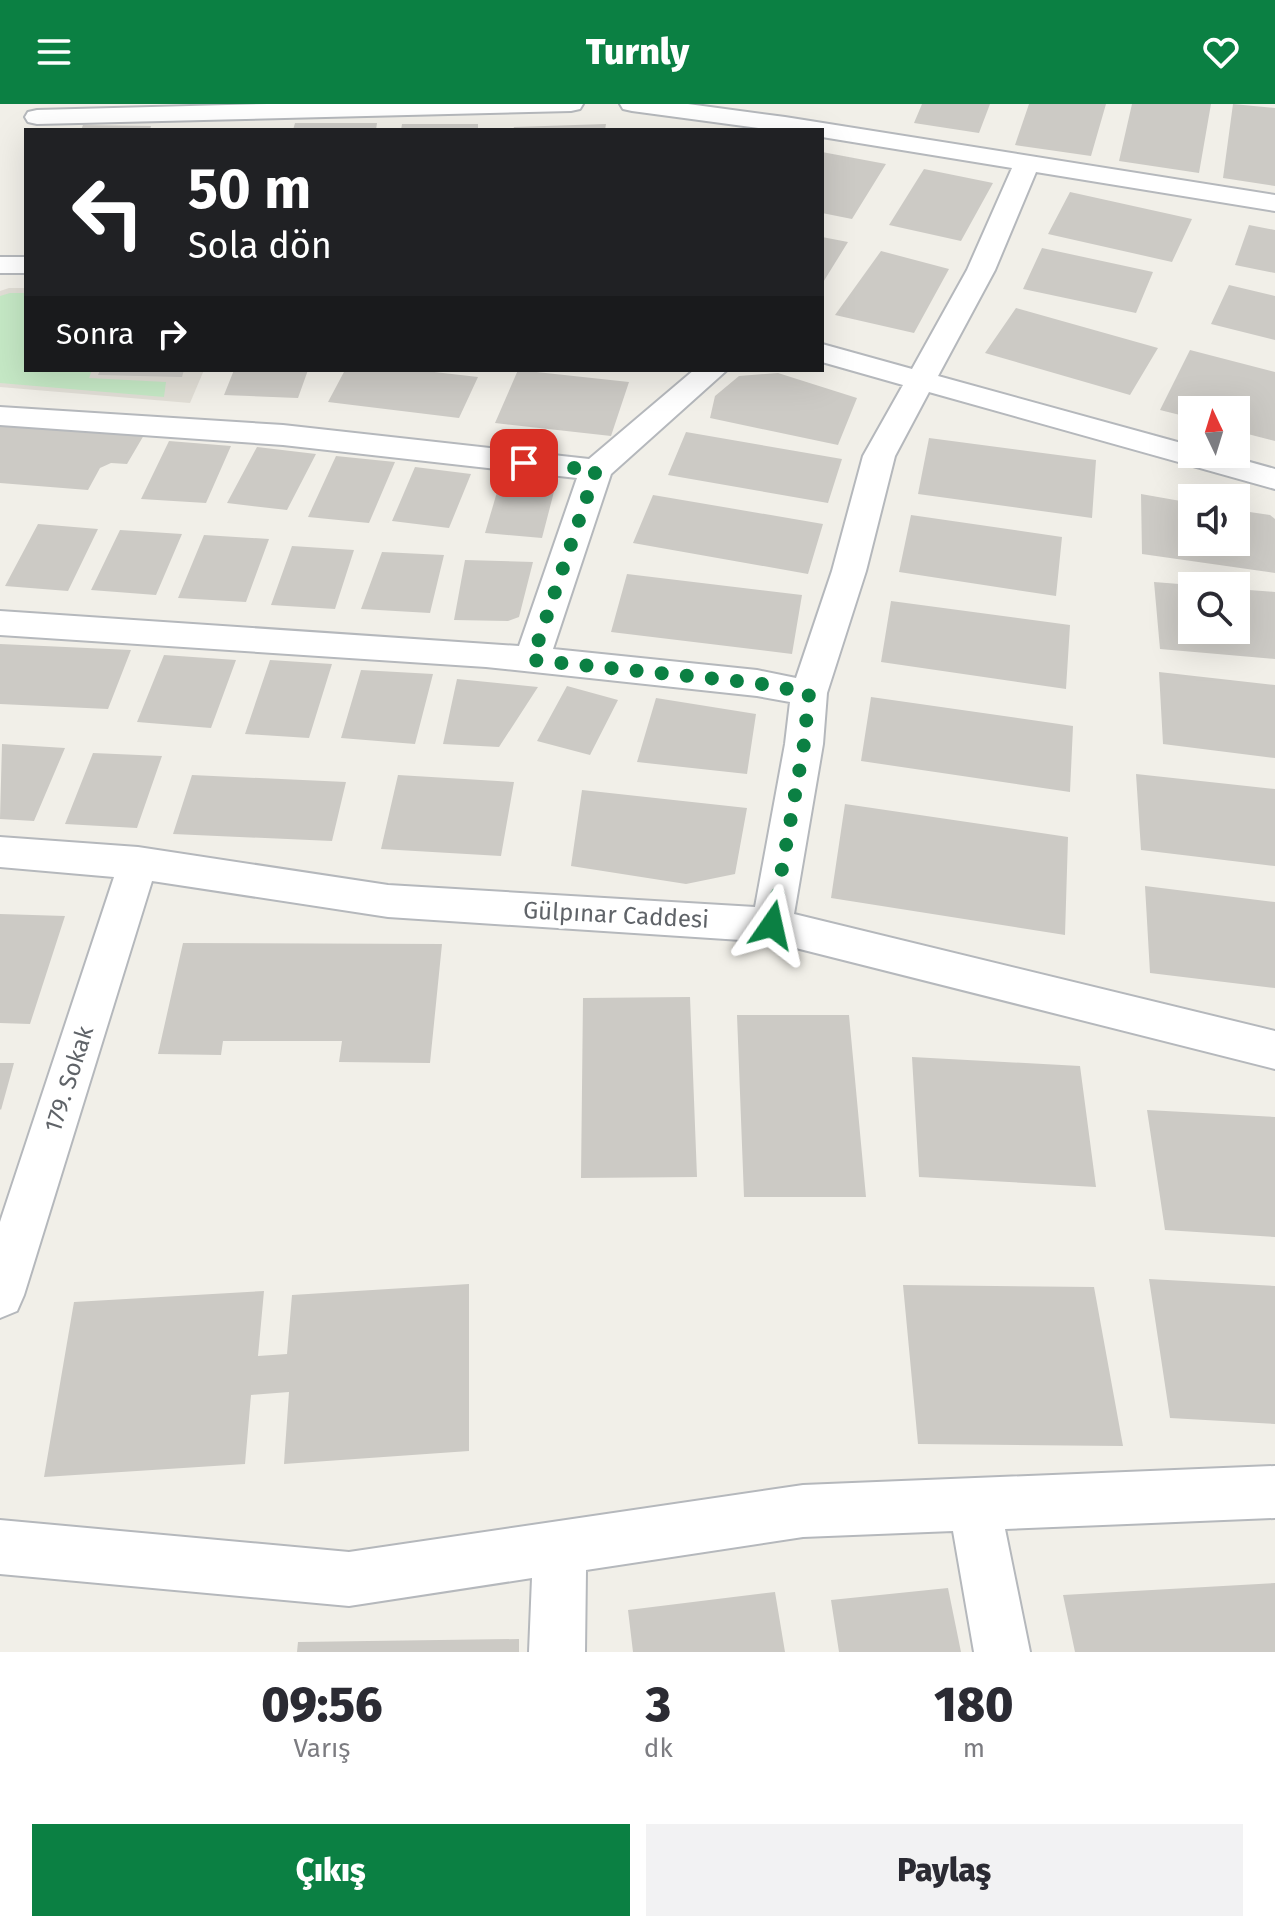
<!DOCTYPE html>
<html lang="tr">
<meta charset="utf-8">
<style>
:root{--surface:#fff;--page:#f2f2f3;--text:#2b2b33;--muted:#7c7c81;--accent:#0b8043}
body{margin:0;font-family:"Fira Sans",sans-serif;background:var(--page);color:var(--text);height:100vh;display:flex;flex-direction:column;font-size:30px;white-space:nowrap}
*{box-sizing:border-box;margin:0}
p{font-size:26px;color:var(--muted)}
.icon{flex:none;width:44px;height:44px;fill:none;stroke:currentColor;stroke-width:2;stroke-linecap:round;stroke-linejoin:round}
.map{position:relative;height:1548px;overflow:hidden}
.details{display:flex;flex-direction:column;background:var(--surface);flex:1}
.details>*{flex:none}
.hud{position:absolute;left:24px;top:24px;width:800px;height:244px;border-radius:0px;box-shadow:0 8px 32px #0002;background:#202124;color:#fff;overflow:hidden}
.needle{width:52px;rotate:356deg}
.tools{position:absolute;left:1178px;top:292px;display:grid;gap:16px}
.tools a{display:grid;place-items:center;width:72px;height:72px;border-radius:0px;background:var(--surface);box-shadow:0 8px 32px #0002;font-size:40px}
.pin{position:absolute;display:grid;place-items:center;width:68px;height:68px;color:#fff;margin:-34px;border-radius:16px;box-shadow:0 4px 12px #0006}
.me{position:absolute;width:88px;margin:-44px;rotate:11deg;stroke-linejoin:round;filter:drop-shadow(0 0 6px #0008)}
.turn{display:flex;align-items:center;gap:28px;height:168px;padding:0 32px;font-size:36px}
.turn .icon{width:104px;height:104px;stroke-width:2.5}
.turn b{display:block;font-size:56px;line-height:68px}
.then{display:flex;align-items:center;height:76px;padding:0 32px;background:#0003;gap:16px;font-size:30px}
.eta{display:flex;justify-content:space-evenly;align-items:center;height:136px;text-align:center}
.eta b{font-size:48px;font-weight:800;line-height:56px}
.primary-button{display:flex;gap:16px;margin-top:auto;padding:16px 32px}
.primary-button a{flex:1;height:92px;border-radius:0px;background:var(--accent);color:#fff;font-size:32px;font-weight:800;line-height:92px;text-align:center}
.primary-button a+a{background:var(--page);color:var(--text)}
header{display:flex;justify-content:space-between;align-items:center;height:104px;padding:0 32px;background:var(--accent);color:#fff;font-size:36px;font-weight:800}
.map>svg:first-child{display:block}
</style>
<header><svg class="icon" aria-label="menu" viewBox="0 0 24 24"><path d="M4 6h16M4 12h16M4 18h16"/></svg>Turnly<svg class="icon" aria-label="heart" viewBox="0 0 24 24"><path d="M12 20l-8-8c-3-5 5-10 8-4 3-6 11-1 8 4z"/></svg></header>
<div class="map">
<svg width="1275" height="1548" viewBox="0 0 1275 1548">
<rect width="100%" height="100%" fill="#f1efe8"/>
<path fill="#e1ded6" d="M9,184H26V266H204L190,299L0,283V187Z"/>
<path fill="#c5e8c5" d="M10,189H26V266H92L89,274L166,278L164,293L0,279V192Z"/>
<path fill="#cccac5" d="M922,0H990L979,29L914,19Z
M1029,0H1106L1091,52L1015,41Z
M1132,0H1211L1199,69L1119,57Z
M1233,0L1275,4V82L1223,74Z
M295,19H377L376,26H293Z
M402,20H478V26H401Z
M606,20L605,26H513L514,23Z
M83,21L151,22L150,26H81Z
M822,48L886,60L852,115L822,109Z
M924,65L993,79L961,137L889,121Z
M1070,88L1192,115L1172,158L1048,130Z
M1249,121L1275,126V169L1235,161Z
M822,133L848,138L822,180Z
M1042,144L1153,168L1136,209L1023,185Z
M881,147L949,165L914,229L835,211Z
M1229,181L1275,192V236L1211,220Z
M1016,204L1158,244L1130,291L985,249Z
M1190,246L1275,268V337L1236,327V306H1192V314L1160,306Z
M100,266H184L182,273L98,271Z
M234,266H308L298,294L224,291Z
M345,266H417L478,273L459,314L328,298Z
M518,266L629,278L611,332L495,319Z
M778,269L857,294L838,341L710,314L715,292L739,272Z
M0,322L144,331L127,360L111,359L100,364L88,386L0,379Z
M686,328L842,355L828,399L668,371Z
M929,334L1096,356L1092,414L918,390Z
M169,337L231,342L206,399L141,395Z
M257,343L316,350L287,406L227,399Z
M336,352L395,358L369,419L308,413Z
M415,363L471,370L449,424L392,417Z
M502,371L557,376L542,434L485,429Z
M1141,390L1192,399V438H1236V406L1270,411L1275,415V469L1142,450Z
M653,391L823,420L808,470L633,439Z
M911,411L1062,433L1056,492L899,468Z
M38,420L98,425L68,487L5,482Z
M120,426L182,430L156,491L91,486Z
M204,431L269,435L246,498L178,494Z
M292,442L354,446L335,505L271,501Z
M382,448L444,451L430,509L361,505Z
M465,456L533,458L519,513L508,517L454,516Z
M627,470L802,491L792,550L611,528Z
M1154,478L1192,481V526H1236V485L1275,488V555L1160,545Z
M891,497L1070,521L1066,585L881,558Z
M0,540L131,546L108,605L0,600Z
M164,551L236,556L211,624L137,618Z
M270,556L332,560L309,634L245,630Z
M361,566L433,570L415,640L341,634Z
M1159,568L1275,581V654L1163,640Z
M457,575L538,583L499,643L443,640Z
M567,582L618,596L590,651L537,637Z
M871,593L1073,622L1070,688L861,657Z
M656,594L756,610L747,670L637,658Z
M2,640L65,644L34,717L0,715Z
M93,649L162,652L137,724L65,720Z
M1136,670L1275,685V762L1141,746Z
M192,671L346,678L332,737L173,730Z
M398,671L514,678L501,752L381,745Z
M582,686L747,704L735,770L686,780L571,762Z
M845,700L1068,733L1065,831L831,794Z
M1145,782L1275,798V884L1150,869Z
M0,810L65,812L30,920L0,919Z
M183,839L442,840L430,959L339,958L342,937H223L221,951L158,950Z
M690,893L697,1073L581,1074L583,894Z
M737,911H849L866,1093H744Z
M912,953L1080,962L1096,1083L919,1073Z
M0,959H14L1,1006L0,1005Z
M1147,1006L1275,1013V1133L1165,1126Z
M1149,1175L1275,1182V1320L1170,1314Z
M469,1180V1347L284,1360L289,1288L251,1291L245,1360L44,1373L74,1198L264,1187L258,1252L287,1250L292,1191Z
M903,1181L1094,1183L1123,1342L918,1340Z
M1275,1479V1548H1075L1063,1491Z
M948,1484L961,1548H839L831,1496Z
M775,1488L785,1548H633L628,1506Z
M519,1535V1548H297L298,1538Z"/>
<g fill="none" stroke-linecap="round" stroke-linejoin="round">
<g stroke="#b5b8bc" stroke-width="4">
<path id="minor" d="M268,0H583L580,5L571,7L37,20L28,18L25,13L28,8L37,6Z
M620,0H688L785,13L1275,91V107L1036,68L995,166L938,272L1192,342V350H1221L1275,365V385L929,288L895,352L866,467L827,589L823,640L794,810L1275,927V965L772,838L388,813L152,777L24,1191L17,1207L0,1214V1118L114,773L0,763V733L138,743L388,781L755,803L785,640L790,598L757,592L486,563L0,531V507L519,542L577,374L283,341L0,321V303L283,321L589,355L694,266H727L611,370L553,545L757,566L796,574L832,467L863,352L903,281L822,258V240L912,265L967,166L1012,64L822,33V26H774L632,7L623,5Z
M0,153H26V169H0Z
M1275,1362V1414L1005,1425L1030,1548H974L953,1427L803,1433L586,1466L585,1548H529L532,1474L349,1502L0,1470V1416L349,1448L803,1381Z"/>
</g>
<use href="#minor" fill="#fff" fill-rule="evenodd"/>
</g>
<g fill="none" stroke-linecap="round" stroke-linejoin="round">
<path stroke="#0b8043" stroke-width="14" stroke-dasharray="0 25.2" d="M524,359L596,366L532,556L757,579L809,589L804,640L772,821"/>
</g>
<g text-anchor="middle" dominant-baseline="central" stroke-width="7" stroke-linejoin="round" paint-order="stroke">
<g font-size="24" fill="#5f6368" stroke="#fff">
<text transform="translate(616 811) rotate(3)">Gülpınar Caddesi</text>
<text transform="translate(69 975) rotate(-72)">179. Sokak</text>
</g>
</g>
</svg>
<div class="tools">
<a><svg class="needle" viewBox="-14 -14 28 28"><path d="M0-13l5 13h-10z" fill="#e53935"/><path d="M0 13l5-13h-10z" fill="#7c7c81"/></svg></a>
<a><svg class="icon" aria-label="sound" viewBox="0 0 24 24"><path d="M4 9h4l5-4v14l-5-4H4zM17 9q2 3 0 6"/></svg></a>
<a><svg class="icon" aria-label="search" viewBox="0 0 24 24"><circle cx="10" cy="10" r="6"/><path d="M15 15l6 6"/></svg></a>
</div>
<div class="pin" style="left:524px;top:359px;background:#d93025"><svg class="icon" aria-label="arrive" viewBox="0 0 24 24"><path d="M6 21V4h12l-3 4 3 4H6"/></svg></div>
<svg class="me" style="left:772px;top:821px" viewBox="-20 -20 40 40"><path d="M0-17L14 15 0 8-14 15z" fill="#0b8043" stroke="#fff" stroke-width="4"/></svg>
<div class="hud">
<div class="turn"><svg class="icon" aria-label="left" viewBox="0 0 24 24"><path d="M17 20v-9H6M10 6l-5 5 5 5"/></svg><div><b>50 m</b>Sola dön</div></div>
<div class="then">Sonra<svg class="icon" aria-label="right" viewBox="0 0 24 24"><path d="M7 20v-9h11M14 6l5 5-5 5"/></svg></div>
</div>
</div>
<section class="details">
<div class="eta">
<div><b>09:56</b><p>Varış</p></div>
<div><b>3</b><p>dk</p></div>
<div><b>180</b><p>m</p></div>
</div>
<div class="primary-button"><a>Çıkış</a><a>Paylaş</a></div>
</section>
